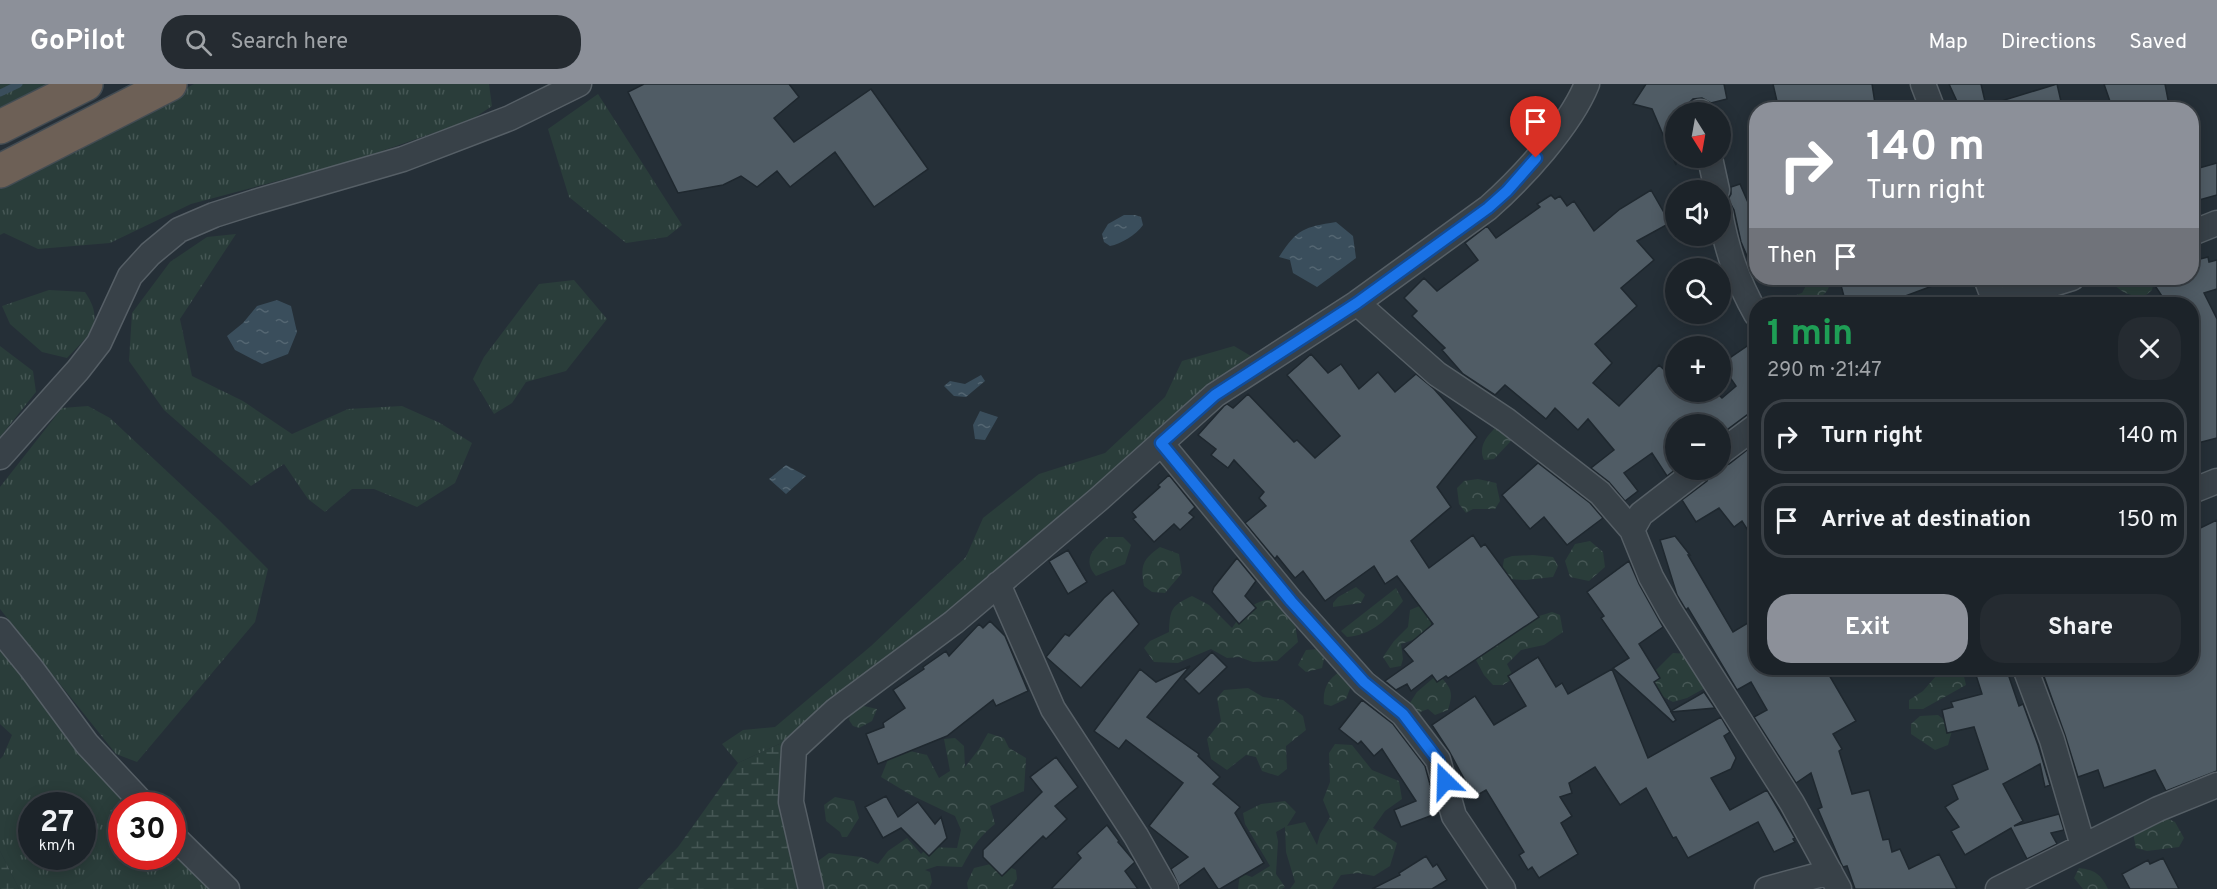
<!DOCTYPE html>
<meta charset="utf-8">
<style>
:root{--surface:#1c2329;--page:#252b31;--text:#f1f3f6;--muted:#a0a4a8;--line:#3a4046;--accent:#8c9099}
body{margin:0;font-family:Overpass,sans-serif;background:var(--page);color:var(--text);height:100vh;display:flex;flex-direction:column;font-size:22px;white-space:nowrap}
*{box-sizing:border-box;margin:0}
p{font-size:20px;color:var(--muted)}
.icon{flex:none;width:33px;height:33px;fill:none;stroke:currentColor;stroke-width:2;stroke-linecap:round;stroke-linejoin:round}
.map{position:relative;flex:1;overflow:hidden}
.side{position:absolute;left:1749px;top:213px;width:450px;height:378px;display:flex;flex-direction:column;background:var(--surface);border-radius:24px;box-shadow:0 3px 15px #0003,0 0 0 2px var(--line)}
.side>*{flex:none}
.hud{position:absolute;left:1749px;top:18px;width:450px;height:183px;border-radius:24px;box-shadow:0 3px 15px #0003,0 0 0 2px var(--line);background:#8c9099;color:#fff;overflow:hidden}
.needle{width:39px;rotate:169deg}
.fabs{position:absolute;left:1665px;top:18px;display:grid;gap:12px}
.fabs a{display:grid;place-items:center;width:66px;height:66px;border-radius:50%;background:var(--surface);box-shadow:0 3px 15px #0003,0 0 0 2px var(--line);font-size:30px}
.speed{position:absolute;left:18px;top:708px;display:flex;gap:12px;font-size:30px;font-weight:700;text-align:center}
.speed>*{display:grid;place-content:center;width:78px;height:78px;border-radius:50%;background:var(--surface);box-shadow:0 3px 15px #0003,0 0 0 2px var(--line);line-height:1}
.speed small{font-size:15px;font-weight:400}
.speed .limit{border:9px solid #d22;background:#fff;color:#111}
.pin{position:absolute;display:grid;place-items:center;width:51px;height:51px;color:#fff;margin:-62px -26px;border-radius:50% 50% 50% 0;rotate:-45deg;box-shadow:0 0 6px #0007}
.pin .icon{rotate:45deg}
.me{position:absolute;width:66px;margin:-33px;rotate:338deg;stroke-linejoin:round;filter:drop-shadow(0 0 4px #0008)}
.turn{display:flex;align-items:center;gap:21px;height:126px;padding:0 18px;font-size:27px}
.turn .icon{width:78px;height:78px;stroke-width:2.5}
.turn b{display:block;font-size:42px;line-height:51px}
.then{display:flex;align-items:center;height:57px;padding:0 18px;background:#0003;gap:12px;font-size:22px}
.round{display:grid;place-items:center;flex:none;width:63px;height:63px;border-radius:24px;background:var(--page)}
.head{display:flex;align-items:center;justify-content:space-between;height:102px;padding:0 18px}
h1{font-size:36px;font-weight:700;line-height:45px;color:#1e9e55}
.action{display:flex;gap:12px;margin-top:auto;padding:12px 18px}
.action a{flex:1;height:69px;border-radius:24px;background:var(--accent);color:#fff;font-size:24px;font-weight:700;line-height:69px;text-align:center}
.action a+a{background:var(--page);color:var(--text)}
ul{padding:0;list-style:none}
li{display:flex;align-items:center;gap:18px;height:75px;margin:0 12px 9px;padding:0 6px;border:3px solid var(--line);border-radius:24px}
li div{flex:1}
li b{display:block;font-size:22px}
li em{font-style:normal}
header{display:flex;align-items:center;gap:36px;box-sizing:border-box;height:84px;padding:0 30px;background:var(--accent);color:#fff}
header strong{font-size:28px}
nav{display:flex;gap:33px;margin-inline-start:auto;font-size:21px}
.search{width:420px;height:54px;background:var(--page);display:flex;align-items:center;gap:15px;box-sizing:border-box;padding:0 21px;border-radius:24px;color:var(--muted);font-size:22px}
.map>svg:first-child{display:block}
</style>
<header>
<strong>GoPilot</strong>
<div class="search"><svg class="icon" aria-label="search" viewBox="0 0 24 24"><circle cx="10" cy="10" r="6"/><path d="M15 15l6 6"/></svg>Search here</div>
<nav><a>Map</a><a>Directions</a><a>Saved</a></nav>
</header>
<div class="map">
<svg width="2217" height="805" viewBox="0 0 2217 805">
<defs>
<pattern id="grass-tufts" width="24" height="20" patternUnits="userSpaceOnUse" patternTransform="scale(1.5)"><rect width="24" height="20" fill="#2a3d3a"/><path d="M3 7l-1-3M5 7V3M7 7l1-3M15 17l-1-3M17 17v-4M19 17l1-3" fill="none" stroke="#465755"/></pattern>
<pattern id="forest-crowns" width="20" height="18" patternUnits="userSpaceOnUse" patternTransform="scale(1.5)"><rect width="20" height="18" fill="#2a3d3a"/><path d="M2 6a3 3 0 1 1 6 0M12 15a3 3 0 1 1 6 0" fill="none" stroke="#465755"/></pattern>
<pattern id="wetland-marsh" width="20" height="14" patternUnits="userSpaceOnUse" patternTransform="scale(1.5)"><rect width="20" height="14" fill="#2a3d3a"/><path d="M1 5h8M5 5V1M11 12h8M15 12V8" fill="none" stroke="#465755"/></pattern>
<pattern id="water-ripples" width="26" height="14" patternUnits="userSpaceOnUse" patternTransform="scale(1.5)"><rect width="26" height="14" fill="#3a4e5c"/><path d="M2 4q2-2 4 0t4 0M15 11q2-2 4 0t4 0" fill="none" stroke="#546672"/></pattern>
</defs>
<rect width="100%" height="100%" fill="#252f37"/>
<path fill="url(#grass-tufts)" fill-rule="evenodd" d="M0,0H48L0,24Z
M194,0H489L492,22L471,36L356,76L191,120L110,159L38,165L4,149L0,151V101Z
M598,10L682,141L667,153L626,159L569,113L548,45Z
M236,150L180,235L192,292L243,317L292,350L348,325L402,322L440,339L472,359L455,399L417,423L374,405H352L325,428L308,415L284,380L251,402L164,326L129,277L132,229L170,178L207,153Z
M574,196L607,235L566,287L526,298L512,319L494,330L473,295L484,273L539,200Z
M49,206L85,208C106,239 89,251 67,274L42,268L10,240L2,222Z
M0,262L33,287L36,308L0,353Z
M1234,262L1256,275L1174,331L1100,405L786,657L738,679L722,660L743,646L775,643L871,562L966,473L983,434L1039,390L1105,369L1165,313L1182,277Z
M88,322L110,334L218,435L268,485L255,538L137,678L116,670L0,525V403L62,324Z
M0,564L67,654L130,721L122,722V772H172L173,766L209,805H19L0,767V675L3,672L12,651L0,640ZM32,722H82V772H32Z"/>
<path fill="url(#forest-crowns)" d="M1810,194H1833L1827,207L1820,214L1838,217L1840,220H1778L1782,216L1802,209Z
M2107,194H2155L2152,206L2144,213C2126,212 2119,206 2107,194Z
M1500,339L1514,346L1510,358L1494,375L1484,376C1477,361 1489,350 1500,339Z
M1478,395L1496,399L1500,417L1495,425H1473L1466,429L1459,420L1457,404L1464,397Z
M1106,453H1123L1131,461L1125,480L1096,492C1082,476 1093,465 1106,453Z
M1590,457L1603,468L1605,483L1589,497L1570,493L1565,477L1575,460Z
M1160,463L1179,470L1182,489L1165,509L1152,508L1144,502C1140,481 1143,475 1160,463Z
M1533,471L1553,473L1558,482L1553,493L1526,496L1505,495L1502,488L1504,475L1512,472Z
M1356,503L1365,511L1361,519L1333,523V519L1338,513Z
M1396,504L1403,517C1389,534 1370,552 1347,553L1341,547Z
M1192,512L1209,521L1232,544C1243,528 1255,514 1276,516L1294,534L1298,558L1277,577L1253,578L1239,573L1227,574L1211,565L1178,579L1154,578L1144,564L1150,557L1169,548C1170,525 1171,522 1192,512Z
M1424,520C1434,531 1432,538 1428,551L1401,560L1403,575L1401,582L1390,584L1383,573L1394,557L1408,543L1410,526Z
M1552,528L1560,531L1563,548L1544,561L1521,566L1507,580L1514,594L1503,601H1493L1484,591L1476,576L1496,557L1523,537Z
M1318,565L1324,575L1322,584L1306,588L1298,581L1306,566Z
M1673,569L1690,570L1705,604L1687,614L1673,618L1654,608L1653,589Z
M1943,584L1963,588L1966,601L1923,625H1909V616L1923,607Z
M1346,586L1351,602L1346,615L1331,622L1324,620C1322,604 1330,590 1346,586Z
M1438,590C1451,604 1454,607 1448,626L1435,631L1428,625L1420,628L1423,641L1417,655L1401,652L1398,647L1397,639L1417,608Z
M1248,604L1263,613L1283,616L1303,632L1306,646L1286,662L1287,685L1278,692L1262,687L1256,673L1246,671L1227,686L1211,675L1207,655L1221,637L1217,614L1224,606Z
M864,622L877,625L872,637L859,644L853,642L849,636L852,624Z
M1938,631L1953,643L1948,661L1935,666L1911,650V640L1920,632Z
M988,649L1004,654L1009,664L1026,674L1024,707L990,722L995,740C977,755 973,763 962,783L937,782L925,786L930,788L932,798L929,805H823L818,777L829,769L861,773L878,780L888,767L907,754L921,770L928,763L957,764L961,746L955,732L911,711L881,693L889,673L910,667L927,671L939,694L950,687L944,655L955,654L964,662L965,683L979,665Z
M1335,660L1352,661L1372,686L1399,697L1402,715L1385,727L1373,744L1397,759L1390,782L1374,792L1358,789L1341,791L1332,805H1290L1295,798L1286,768L1285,743L1276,748L1278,757L1276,790L1285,803L1282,805H1238L1240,789L1252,793L1270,782L1245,740L1243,729L1261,720L1285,717L1296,728L1287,742L1305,738L1317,761L1320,750L1330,733L1323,716L1330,698L1329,669Z
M835,713L854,717L859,734L847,753H842L840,748L826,737L824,721Z
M2162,732L2175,738L2184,754L2179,763L2147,767L2136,764L2133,749Z
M999,778L1016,786L1017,795L1011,805H968L967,799L974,784Z
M2079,784C2095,786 2101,790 2108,805H2083L2074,794Z"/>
<path fill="url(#wetland-marsh)" d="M786,657L805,805H638L678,763L738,679Z
M0,767L19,805H0Z"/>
<path fill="url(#water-ripples)" d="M1124,131H1135L1141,133L1143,141C1136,151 1121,160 1110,162L1104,158L1102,150L1108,140Z
M1336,138L1353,152L1356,174L1317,203L1293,189L1290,176L1279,173C1297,145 1304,143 1336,138Z
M277,216L291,222L297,248L288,270L262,280L235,266L227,252L243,239L257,222Z
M981,291L985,297L966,313L954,312L944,302L950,297L965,300Z
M980,327L998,333L985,356L975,355L973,341Z
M786,381L806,392L786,410L769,395Z"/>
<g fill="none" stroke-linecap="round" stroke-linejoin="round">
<path stroke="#3a4e5c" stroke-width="7" d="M0,9L19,0"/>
</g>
<path fill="#505c65" stroke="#1f282f" stroke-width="1.5" d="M644,0H789L799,13L774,34L794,58L871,5L928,85L874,123L835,68L790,103L777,87L757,103L741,92L723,101L678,109L628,8Z
M1646,0H1724L1727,15L1711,19L1702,14L1693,15L1688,20L1686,28H1676V81L1652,25L1633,20Z
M1773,0H1872L1876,26H1779Z
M1949,0H1981L1987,26H1961Z
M2057,0L2063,26H1988V21Z
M2104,0H2165L2170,26H2113Z
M2217,79V111L2192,118V86Z
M1740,100L1756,137V193L1741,158L1734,126L1728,115L1731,110V103Z
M1651,106L1670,139L1637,157L1654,176L1621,204L1637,222L1595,260L1612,279L1593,299L1619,322L1659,281L1676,297V308H1716L1722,314L1736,302L1721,280L1756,256V328L1747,331L1720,351V340H1676V385L1667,392L1652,369L1624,389L1638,407L1625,417L1609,398L1591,384L1614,366L1588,335L1578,346L1555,324L1546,335L1505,301L1495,311L1463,290L1442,266L1445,264L1412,232L1417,227L1404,214L1424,194L1437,207L1478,176L1465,159L1487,142L1496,154L1540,123L1537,120L1551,111L1555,115L1560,112L1567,122L1574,117L1594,147L1620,125Z
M2208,173L2209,178L2217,176V205L2204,209L2217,235V354L2194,360L2192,350V220H2167L2150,194H2192V177Z
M1839,194H1951V195L1884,220H1846Z
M1311,270L1328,289L1341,280L1359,305L1378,288L1395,308L1416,290L1434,305L1477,353L1437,403L1451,423L1411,457L1429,484L1473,451L1481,463L1485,460L1539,533L1448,594L1446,592L1437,598L1432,591L1411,607L1407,600L1396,606L1385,597L1413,577L1403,565L1433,540L1397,492L1385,500L1374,482L1325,517L1303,487L1295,494L1277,472L1275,475L1245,439L1266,422L1259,414L1264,408L1234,376L1228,384L1211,371L1216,365L1198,351L1224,322L1227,320L1233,324L1248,310L1294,358L1297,356L1315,374L1340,352L1287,291Z
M1756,359V459L1742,437L1734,443L1719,424L1696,438L1682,416L1707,397L1712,386H1720V383L1729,380Z
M1538,379L1590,419L1603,434L1567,461L1544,433L1530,445L1502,411Z
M1169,391L1195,423L1189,429L1194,433L1180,446L1174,440L1154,458L1133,435L1136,433L1132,428L1160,403L1158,401Z
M2217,436V687L2166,707L2155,686L2104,704L2098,686L2078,693L2065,651L2041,584H2192V448Z
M1675,452L1690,471H1688L1733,548L1756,534V584H1825L1856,637L1833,650L1842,665L1839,667L1852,710L1869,706L1883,756L1889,755L1892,768L1900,765L1909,785L1939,770L1957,805H1855L1847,782L1843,783L1841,779L1818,725L1822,723L1811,689L1796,699L1754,633L1767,626L1751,598L1737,606L1688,524L1686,526L1677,511L1660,456Z
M1068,466L1087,498L1068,510L1049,477Z
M1237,474L1256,497L1245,512L1256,524L1239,540L1212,508L1214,503Z
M1629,477L1639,500L1663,543L1639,560L1660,594L1654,598L1671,627L1704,608L1715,624L1671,628L1676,636L1673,638L1613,584L1629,574L1601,534L1604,532L1587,508Z
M1113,506L1139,540L1081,604L1046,573L1065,550L1069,552L1104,514Z
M990,537L1005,552L1028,607L996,622L993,616L947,652L878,680L866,650L884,643L883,639L905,624L893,606L924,585L923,583L946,567L949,572L979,540L983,544Z
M1212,568L1227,583L1199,610L1184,595Z
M1538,573L1556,603L1562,599L1568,610L1612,585L1648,674L1721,633L1730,648L1724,652L1736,674L1731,685L1711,694L1730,726L1767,706L1795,754L1793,755L1795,758L1774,768L1758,738L1688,774L1676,753L1673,754L1646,704L1620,721L1595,683L1569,699L1572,709L1560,713L1572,732L1561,739L1578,770L1539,794L1532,783L1528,786L1519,771L1524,768L1486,706L1474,713L1449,667L1432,641L1475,612L1494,641L1526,622L1508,592Z
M1190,582L1147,633L1199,670L1198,672L1220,693L1213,700L1240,723L1235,729L1264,779L1220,805H1218L1204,784L1179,802L1171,785L1188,773L1149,742L1183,699L1126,656L1119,665L1094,647L1140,585L1156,598Z
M1986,584H2006L2019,622L2023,620L2038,661L2050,701L2045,703L2040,680L2003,700L2023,737L2014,742L2059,730L2064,746L2051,749L2057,760L2027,775L2011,744L1965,771L1951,747L1959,743L1945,723L1958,715L1952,701L1988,685L1974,643L1947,649L1942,626L1953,623L1951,618L1982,610L1975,588Z
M1362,616L1393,640L1425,682L1438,729L1401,743L1394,726L1416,717L1382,665L1374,672L1361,657L1358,660L1339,645Z
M1056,673L1078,703L1055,722L1067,735L1046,755L1043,752L1002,792L983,773V766L1042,708L1030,693Z
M886,712L898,733L918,718L935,740L941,733L947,754L929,772L901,744L883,754L865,723Z
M1107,741L1119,757L1118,758L1135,778L1125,787L1138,805H1051L1081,774L1077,769Z
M1426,772L1433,783L1437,780L1447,796L1432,805H1372L1400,791L1399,789Z
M2163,774L2179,805H2130L2122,790L2148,776L2150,780Z"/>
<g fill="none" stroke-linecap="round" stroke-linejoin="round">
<g stroke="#565f66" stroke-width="27">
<path id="street" d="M1923,0L1933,26
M1700,28H1701
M1710,74L1717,106
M1720,129C1727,167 1737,196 1756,230
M2192,149L2217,139
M1986,194L1995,218
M1357,219L1437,290L1506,336L1600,409L1632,446
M1989,220L2072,194
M1161,359L1291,517L1364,599L1403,630L1438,676L1454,732L1503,805
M1720,369L1756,342
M0,373L78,286L99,259L130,192L150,170L179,146L214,131L255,118L403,75L510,34L579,0
M1698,386L1641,430L1632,446L1651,493L1670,527L1792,719L1839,805
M2192,407L2217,397
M998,500L1053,625L1136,752L1166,805
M0,546L31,584L87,660L145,722
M2025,584L2052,656L2083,762
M172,751L227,805
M811,805L791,718L794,665L836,626L954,538L1099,415L1215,311L1357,219L1488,124C1522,94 1570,42 1587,0
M1767,805L1830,788
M1998,805L2158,725L2217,701"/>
</g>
<g stroke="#434c53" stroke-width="36">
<path id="highway" d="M0,43L86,0
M0,87L170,0"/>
</g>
<use href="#street" stroke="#384148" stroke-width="24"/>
<use href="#highway" stroke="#6d6056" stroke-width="33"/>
</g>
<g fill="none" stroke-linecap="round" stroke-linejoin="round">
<g stroke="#114b97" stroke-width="15">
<path id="route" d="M1445,697L1438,676L1403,630L1364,598L1291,517L1161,359L1215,311L1357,219L1488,124L1507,107L1536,74"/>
</g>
<use href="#route" stroke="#1a73e8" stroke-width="10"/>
</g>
</svg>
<div class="fabs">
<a><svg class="needle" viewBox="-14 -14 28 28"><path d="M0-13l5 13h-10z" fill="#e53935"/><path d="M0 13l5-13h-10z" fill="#a0a4a8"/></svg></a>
<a><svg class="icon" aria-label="sound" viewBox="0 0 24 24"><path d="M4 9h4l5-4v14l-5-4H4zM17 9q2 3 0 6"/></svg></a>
<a><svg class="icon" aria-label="search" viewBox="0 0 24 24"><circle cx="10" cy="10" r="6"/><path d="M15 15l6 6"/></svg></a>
<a>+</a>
<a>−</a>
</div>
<div class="speed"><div>27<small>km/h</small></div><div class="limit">30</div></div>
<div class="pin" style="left:1536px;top:74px;background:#d93025"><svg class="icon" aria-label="arrive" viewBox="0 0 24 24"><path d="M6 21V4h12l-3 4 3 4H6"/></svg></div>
<svg class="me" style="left:1445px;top:697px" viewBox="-20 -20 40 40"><path d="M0-17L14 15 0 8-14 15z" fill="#1a73e8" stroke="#fff" stroke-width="4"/></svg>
<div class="hud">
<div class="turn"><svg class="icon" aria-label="right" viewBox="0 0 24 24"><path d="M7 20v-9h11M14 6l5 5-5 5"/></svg><div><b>140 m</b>Turn right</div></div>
<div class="then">Then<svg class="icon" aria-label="arrive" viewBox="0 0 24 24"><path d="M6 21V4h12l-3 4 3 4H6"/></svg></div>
</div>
<section class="side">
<div class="head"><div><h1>1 min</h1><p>290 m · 21:47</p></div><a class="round"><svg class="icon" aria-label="close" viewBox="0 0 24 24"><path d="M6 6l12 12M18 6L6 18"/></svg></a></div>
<ul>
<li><svg class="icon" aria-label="right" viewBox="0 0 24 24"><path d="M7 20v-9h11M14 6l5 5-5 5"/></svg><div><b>Turn right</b></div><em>140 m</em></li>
<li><svg class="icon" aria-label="arrive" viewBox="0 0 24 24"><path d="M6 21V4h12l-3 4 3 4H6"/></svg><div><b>Arrive at destination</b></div><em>150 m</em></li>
</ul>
<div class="action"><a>Exit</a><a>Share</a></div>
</section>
</div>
